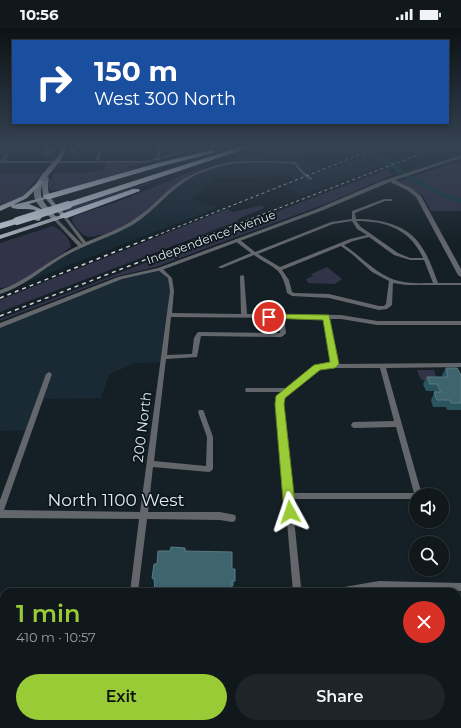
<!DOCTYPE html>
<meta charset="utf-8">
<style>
:root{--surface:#10181c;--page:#1e2529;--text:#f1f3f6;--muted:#9ca0a3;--line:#30373b;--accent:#99cb36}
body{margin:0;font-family:Montserrat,sans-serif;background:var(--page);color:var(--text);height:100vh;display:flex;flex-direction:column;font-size:15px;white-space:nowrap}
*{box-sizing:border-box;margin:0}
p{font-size:13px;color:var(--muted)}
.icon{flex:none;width:22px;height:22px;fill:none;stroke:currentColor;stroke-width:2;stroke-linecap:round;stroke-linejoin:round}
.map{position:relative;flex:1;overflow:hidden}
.drawer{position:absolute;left:0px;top:560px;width:461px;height:140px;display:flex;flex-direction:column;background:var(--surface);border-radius:12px 12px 0 0;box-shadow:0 2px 6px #0003,0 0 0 1px var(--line)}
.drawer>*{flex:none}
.banner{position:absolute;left:12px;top:12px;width:437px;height:84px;border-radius:0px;box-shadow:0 2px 6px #0003,0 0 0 1px var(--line);background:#1a4fa0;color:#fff;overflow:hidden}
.tools{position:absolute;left:409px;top:460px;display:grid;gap:8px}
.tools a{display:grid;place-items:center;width:40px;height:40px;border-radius:50%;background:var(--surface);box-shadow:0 2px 6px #0003,0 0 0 1px var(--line);font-size:20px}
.pin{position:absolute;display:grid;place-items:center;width:34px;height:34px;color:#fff;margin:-17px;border:2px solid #fff;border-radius:50%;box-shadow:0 1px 4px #0007}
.me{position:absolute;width:44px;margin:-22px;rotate:355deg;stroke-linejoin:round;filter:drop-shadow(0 0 3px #0008)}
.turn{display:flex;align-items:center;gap:14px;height:84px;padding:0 16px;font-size:18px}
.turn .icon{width:52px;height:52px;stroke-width:2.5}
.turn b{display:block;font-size:28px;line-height:34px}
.round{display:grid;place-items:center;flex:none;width:42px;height:42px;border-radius:21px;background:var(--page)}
.overview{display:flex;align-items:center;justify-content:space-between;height:68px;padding:0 16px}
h1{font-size:24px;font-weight:600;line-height:30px;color:var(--accent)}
.cta{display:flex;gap:8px;margin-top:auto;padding:8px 16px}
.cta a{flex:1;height:46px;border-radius:24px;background:var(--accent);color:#111;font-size:16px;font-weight:600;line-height:46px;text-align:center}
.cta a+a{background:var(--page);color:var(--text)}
.status{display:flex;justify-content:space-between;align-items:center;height:28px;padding:0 20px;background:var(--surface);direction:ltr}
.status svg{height:11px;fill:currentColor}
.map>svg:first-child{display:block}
</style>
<div class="status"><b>10:56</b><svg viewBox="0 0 49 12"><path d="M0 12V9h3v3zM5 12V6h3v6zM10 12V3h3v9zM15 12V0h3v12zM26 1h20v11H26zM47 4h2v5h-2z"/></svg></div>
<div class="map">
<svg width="461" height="700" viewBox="0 0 461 700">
<rect width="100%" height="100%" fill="#152026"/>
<path fill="#192a34" d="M267,120L268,125H303L306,133L326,142L365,127L379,138L302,167L286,159L295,154L288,146L253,150H215L193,172L219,179L21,256L59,230L109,207L178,157L211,139Z
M160,241L170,250L172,258L163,334L136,335L109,346L101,370L40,371L28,402L0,403V298L120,250Z"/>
<path fill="#313348" d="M121,118H143L141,125H119Z
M267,118H350L362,124L354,126L336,121L304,125H268L267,120C244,127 218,132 197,143C164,161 139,201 101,207C95,207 92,211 86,208C80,206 75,198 72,193L73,189L77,187L120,173L190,144Z
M457,134L461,136V183H431L423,168L399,153Z
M107,135L145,136L124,139L132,141L146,138L62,162H52L48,159L50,152L55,145H85L103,142Z
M388,141L392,147L328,175L156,239L114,249L0,293V291L199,214L233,203L245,196Z
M0,146H41L23,168L0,180Z
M168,149L69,185L62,182Z
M258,178H263L264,180L238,191V193L0,284V272L227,181L233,184Z
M53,198C60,201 71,211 71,219C52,232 23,259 0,260V215Z
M327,239L342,251L335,256L308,255L306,251L313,248L311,246Z
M417,342H434L438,354L421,352Z"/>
<path fill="#0c403f" d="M357,118C374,118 398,138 411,148L407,150Z"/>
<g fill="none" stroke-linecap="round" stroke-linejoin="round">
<path fill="#0c403f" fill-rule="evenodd" d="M398,141L445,166L461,171V175L441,168L396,144V142Z"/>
<path fill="#63666b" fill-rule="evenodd" d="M12,118H15L3,135H1L0,134Z
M101,118H105L98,133H146L156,130L158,118H162L159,130L202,118H208L160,131L159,133L156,132L146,135H56L54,134L56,133H95Z
M238,133H274L295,134L304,144L313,151L310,152L302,146L294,136C254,133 214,132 180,157C164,169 151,185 134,196C110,210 84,216 60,231C40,243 23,259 0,266V262C29,252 51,230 78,218L54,192V190H56L82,216H83L63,189V187H65L86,214C103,207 121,201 136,190C149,182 159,170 171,160C191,144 213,136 238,133Z
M384,171H391L393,172L391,173H385L355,185L356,191C380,191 407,196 421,218C429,229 433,242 438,255H461V257H406L393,255L392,277L387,281L379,282L329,270L292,268L287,265C282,238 273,241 254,227L222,240H220L218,239L251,225L235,213V211H239L255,224L331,194L352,191V183ZM352,193L357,201L367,207L350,211L280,239L258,226L333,196ZM356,193C386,193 410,201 423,230H410L398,225L361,199ZM369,209L394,227L410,232H424L433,255C422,255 410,256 399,253C379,249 361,228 344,217L353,213ZM341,218L352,226L372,244L389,253L386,276L384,278H379L329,266L295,265L292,264L289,252L282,242Z
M158,240H162L172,250L174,263L172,285L241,286L240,248L242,247L244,248L247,286L341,287L377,293H461V297H377L341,291H329L338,336L461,335V339L386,340L422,467H416V471H292L301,559H344L379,553L461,555V563L379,561L363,564H293L277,376L278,368L281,364H246L245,362L246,360H287L315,337L322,336H332L324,291L284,290L286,305L283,308L281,309L201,308L197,329L166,331L154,433L206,438L207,409L198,384L199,382H203L204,384L213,409V441L211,443L209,444L153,439L148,484H220L235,487L236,490L235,493L232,494L220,492L147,491L138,564H130L139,491L0,490V472L46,346L49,344L52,346L4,482L140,484L170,263L168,250L158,242ZM171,289L278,290L280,305L199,304L197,305L194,310L192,326L167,327ZM322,340H380L394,393L354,394L352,395L351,397L352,399L354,400L396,399L414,465H292L283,376L284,369L319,341Z
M0,653H4V663H0Z
M457,691H461V700H453L452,696H457Z
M112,696H122L121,700H111Z
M300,696H322L319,700H299Z"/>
<path fill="#63666b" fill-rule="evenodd" d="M461,127V130L395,152L411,160L421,168L461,241V249L458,247L416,169L407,162L390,154L321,183L162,242L122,251L0,300V295L118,249L158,240L317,181L382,153Z
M0,133H56L58,134L56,135H0Z"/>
<path fill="#8a8f97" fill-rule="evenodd" d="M63,118H68L60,133L47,149L49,150C45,170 54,173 66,187V189H62L43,168L42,157C37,172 50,180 58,191L55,193L53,192C47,186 40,180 36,173C28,157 46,143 55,132C59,128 61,123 63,118Z"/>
<path fill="#a8afb9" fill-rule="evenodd" d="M40,152L43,154L27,170L13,177L49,168V170L29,176L41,181L44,187L39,193L34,192L38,187L35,182C27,180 20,182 12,180L11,178L0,183V178L23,168Z
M64,186L66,187V189L0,211V207Z"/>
<path fill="#c4ccd9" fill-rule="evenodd" d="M243,118H254L71,179H68L64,177L65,175Z
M212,122L214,123V125L162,138L50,171H47L43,169L44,167L158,135Z
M133,161H139L140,163L67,190H61L60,188L61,186Z
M17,190L20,191L21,193L20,195L0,201V195Z"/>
<path stroke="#cbd2d7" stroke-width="1" stroke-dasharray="3 3" stroke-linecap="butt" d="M150,210L382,118
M201,210L441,118"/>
<path stroke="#cbd2d7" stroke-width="1.5" stroke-dasharray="4 4" stroke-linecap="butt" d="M0,270L152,209
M0,288L204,209"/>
<path stroke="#c4ccd9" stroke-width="8" d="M17,193L68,177"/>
</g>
<path fill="#2a555f" d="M79,118L75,127H70L69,124Z
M29,120H39L36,125H30Z
M446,340L461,347V382H447L446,379H433L431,372L434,365V363H426L423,356L427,349H443L442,347Z
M185,520L186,523L232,541H235L234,558L154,555L152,550L170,523Z"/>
<path fill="#193942" d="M36,118H39V120L36,125L34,120Z
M55,118H57L58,120L52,129L44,131L43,126Z
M77,118H79L75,127L74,124Z"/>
<path fill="#3e656e" stroke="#587a82" d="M30,118H36L34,120H29Z
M48,118H55L51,125L43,126Z
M72,118H77L74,124H69Z
M446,340H457L461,347V375H451L450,372H437L434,364H441L437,356H430L427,349H448Z
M171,519L185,520V523L232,524V541H235V553H232V564H154L155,550H152L154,536H157L158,523H170Z"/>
<linearGradient id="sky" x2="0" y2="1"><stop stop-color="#0c1215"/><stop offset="0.55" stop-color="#354252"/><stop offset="1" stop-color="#354252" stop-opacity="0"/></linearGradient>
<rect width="461" height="216" fill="url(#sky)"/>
<path fill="#99cb36" stroke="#638423" d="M269,286L329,287L339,336L335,340L320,342L285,370L284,376L296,484L294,488L290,489L286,488L284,484L275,376L276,368L314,337L330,334L323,292L266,290V287Z"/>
<g text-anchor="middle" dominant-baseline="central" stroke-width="3.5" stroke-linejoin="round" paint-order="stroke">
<g font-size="12" fill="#e3eaee" stroke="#0c161d">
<text transform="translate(211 209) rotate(-20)">Independence Avenue</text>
</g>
<g font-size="14" fill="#e3eaee" stroke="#0c161d">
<text transform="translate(142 399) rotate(-83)">200 North</text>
</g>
<g font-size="17" fill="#e3eaee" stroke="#0c161d">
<text x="116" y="472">North 1100 West</text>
</g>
</g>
</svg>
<div class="tools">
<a><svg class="icon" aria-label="sound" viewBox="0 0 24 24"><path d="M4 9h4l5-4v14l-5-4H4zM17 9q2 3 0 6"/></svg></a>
<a><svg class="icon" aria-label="search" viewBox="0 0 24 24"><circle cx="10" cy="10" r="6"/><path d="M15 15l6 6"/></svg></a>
</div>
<div class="pin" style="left:269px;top:289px;background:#d93025"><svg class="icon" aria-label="arrive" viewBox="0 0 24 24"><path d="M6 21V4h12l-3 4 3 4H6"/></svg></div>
<svg class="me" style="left:290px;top:484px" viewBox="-20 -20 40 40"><path d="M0-17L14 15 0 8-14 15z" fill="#99cb36" stroke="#fff" stroke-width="4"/></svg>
<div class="banner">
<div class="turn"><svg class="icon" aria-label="right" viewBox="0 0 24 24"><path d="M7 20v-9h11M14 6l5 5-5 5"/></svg><div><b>150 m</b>West 300 North</div></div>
</div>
<section class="drawer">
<div class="overview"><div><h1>1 min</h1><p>410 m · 10:57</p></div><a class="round" style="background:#d93025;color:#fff"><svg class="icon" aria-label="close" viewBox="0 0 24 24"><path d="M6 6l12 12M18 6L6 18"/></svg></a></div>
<div class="cta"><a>Exit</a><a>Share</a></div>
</section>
</div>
